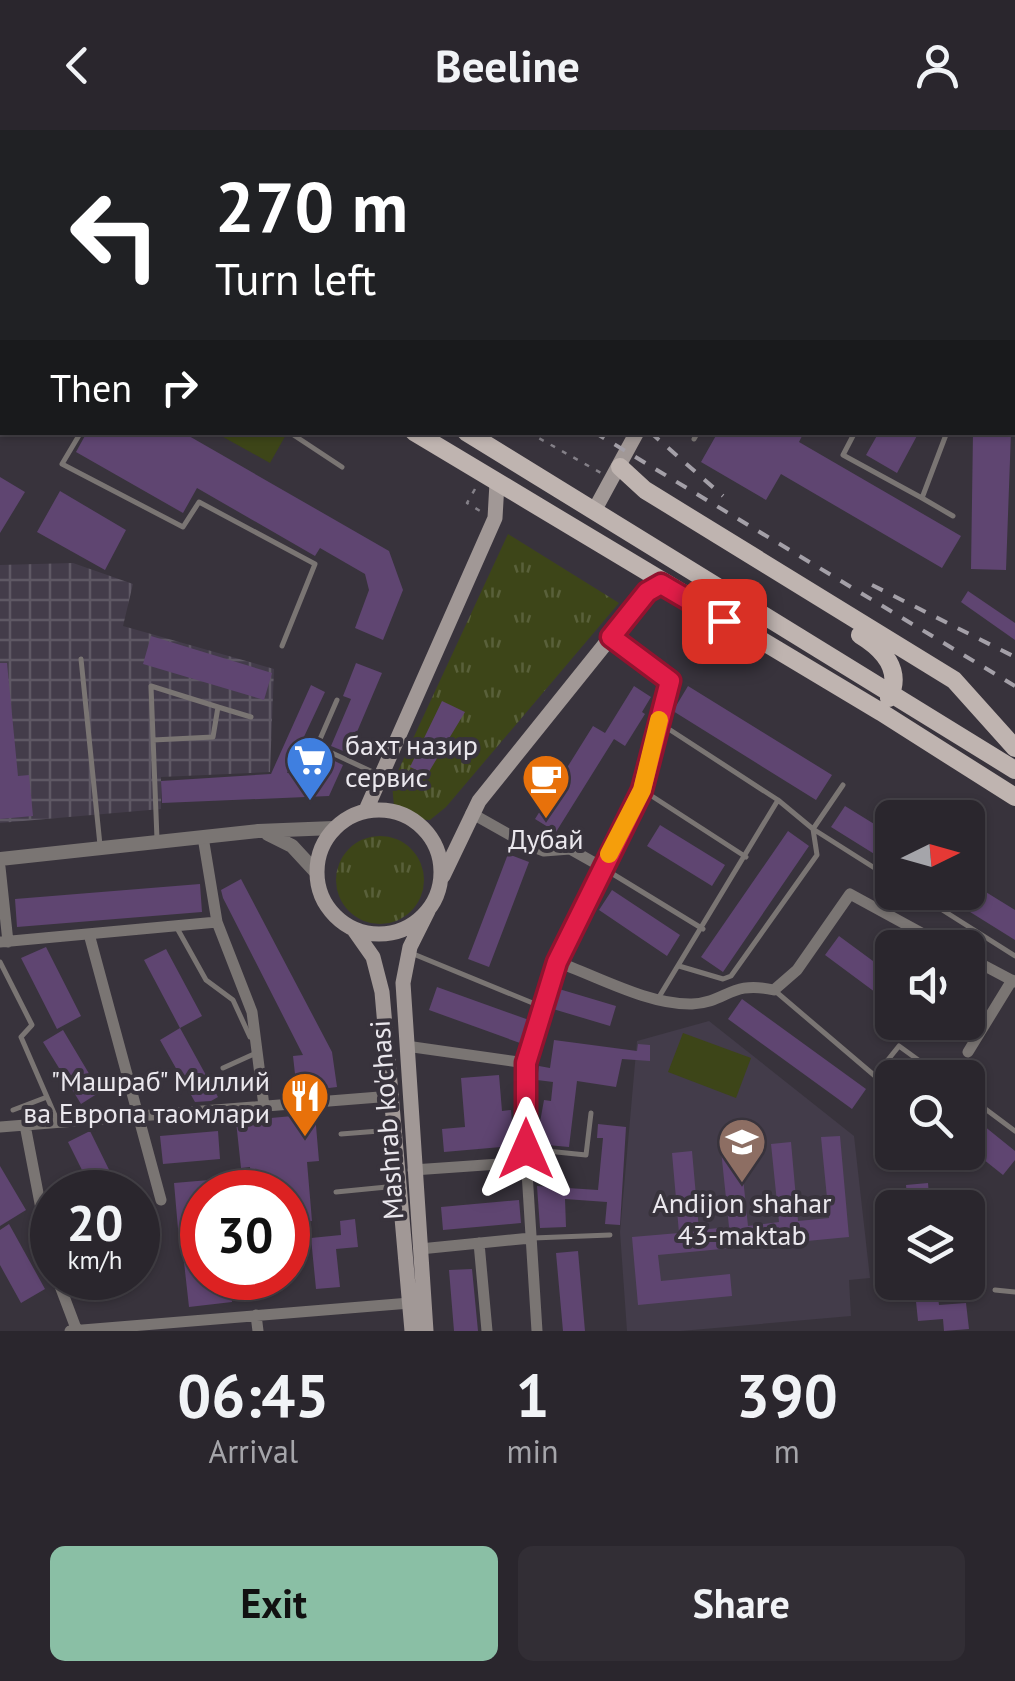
<!DOCTYPE html>
<meta charset="utf-8">
<style>
:root{--surface:#2a262d;--page:#322e35;--text:#f1f3f6;--muted:#a5a5aa;--line:#464349;--accent:#8abfa5}
body{margin:0;font-family:"PT Sans",sans-serif;background:var(--page);color:var(--text);height:100vh;display:flex;flex-direction:column;font-size:38px;white-space:nowrap}
*{box-sizing:border-box;margin:0}
p{font-size:32px;color:var(--muted)}
.icon{flex:none;width:55px;height:55px;fill:none;stroke:currentColor;stroke-width:2;stroke-linecap:round;stroke-linejoin:round}
.map{position:relative;height:1201px;overflow:hidden}
.side{display:flex;flex-direction:column;background:var(--surface);flex:1}
.side>*{flex:none}
.guide{position:absolute;left:0px;top:0px;width:1015px;height:305px;box-shadow:0 2px 8px #0004,0 0 0 2px var(--line);background:#202124;color:#fff;overflow:hidden}
.needle{width:65px;rotate:85deg}
.controls{position:absolute;left:875px;top:670px;display:grid;gap:20px}
.controls a{display:grid;place-items:center;width:110px;height:110px;border-radius:15px;background:var(--surface);box-shadow:0 2px 8px #0004,0 0 0 2px var(--line);font-size:50px}
.speed{position:absolute;left:30px;top:1040px;display:flex;gap:20px;font-size:50px;font-weight:700;text-align:center}
.speed>*{display:grid;place-content:center;width:130px;height:130px;border-radius:50%;background:var(--surface);box-shadow:0 2px 8px #0004,0 0 0 2px var(--line);line-height:1}
.speed small{font-size:25px;font-weight:400}
.speed .limit{border:15px solid #d22;background:#fff;color:#111}
.pin{position:absolute;display:grid;place-items:center;width:85px;height:85px;color:#fff;margin:-42px;border-radius:20px;box-shadow:0 5px 15px #0006}
.me{position:absolute;width:110px;margin:-55px;rotate:0deg;stroke-linejoin:round;filter:drop-shadow(0 0 8px #0008)}
.turn{display:flex;align-items:center;gap:35px;height:210px;padding:0 50px;font-size:45px}
.turn .icon{width:130px;height:130px;stroke-width:2.5}
.turn b{display:block;font-size:70px;line-height:85px}
.then{display:flex;align-items:center;height:95px;padding:0 50px;background:#0003;gap:20px;font-size:38px}
.eta{display:flex;justify-content:space-evenly;align-items:center;height:170px;text-align:center}
.eta b{font-size:60px;font-weight:700;line-height:70px}
.primary-button{display:flex;gap:20px;margin-top:auto;padding:20px 50px}
.primary-button a{flex:1;height:115px;border-radius:15px;background:var(--accent);color:#111;font-size:40px;font-weight:700;line-height:115px;text-align:center}
.primary-button a+a{background:var(--page);color:var(--text)}
header{display:flex;justify-content:space-between;align-items:center;height:130px;padding:0 50px;background:var(--surface);font-size:45px;font-weight:700}
.map>svg:first-child{display:block}
</style>
<header><svg class="icon" aria-label="back" viewBox="0 0 24 24"><path d="M15 5l-7 7 7 7"/></svg>Beeline<svg class="icon" aria-label="person" viewBox="0 0 24 24"><circle cx="12" cy="8" r="4"/><path d="M4 21q1-7 8-7t8 7"/></svg></header>
<div class="map">
<svg width="1015" height="1201" viewBox="0 0 1015 1201">
<defs>
<pattern id="industrial-grid" width="8" height="8" patternUnits="userSpaceOnUse" patternTransform="scale(2.5)"><rect width="8" height="8" fill="#433c4a"/><path d="M0 4h8M4 0v8" fill="none" stroke="#5e5864"/></pattern>
<pattern id="grass-tufts" width="24" height="20" patternUnits="userSpaceOnUse" patternTransform="scale(2.5)"><rect width="24" height="20" fill="#3d4518"/><path d="M3 7l-1-3M5 7V3M7 7l1-3M15 17l-1-3M17 17v-4M19 17l1-3" fill="none" stroke="#59603a"/></pattern>
</defs>
<rect width="100%" height="100%" fill="#38333c"/>
<path fill="#433c4a" d="M709,891L854,1006L870,1148L849,1150L851,1186L681,1201H627L620,1102L637,911Z"/>
<path fill="url(#industrial-grid)" d="M126,0H693L692,2Z
M73,433L133,454L123,496L274,539L270,642L161,647V679L0,693V435Z"/>
<path fill="url(#grass-tufts)" d="M508,404L619,473L446,677L430,690L410,689L394,676L392,654Z
M336 750a44 44 0 1 1 88 0a44 44 0 1 1-88 0Z"/>
<path fill="#3d4518" d="M216,303H287L270,333Z
M683,903L751,928L736,968L668,942Z"/>
<path fill="#5f4571" d="M87,302H182L389,421L403,460L383,510L355,498L369,460L365,444L320,418L315,426L197,358L183,383L76,322Z
M718,302H804L799,312L961,406L942,438L781,344L766,370L701,332Z
M879,302H919L897,343L866,325Z
M973,302H1011L1006,440L971,439Z
M0,347L25,362L0,403Z
M60,361L126,400L105,440L37,402Z
M968,461L1015,493V510L961,472Z
M151,506L272,543L264,570L143,534Z
M0,533H7L18,646L29,645L33,686L0,689Z
M356,533L382,543L348,623L331,616L351,569L343,566Z
M311,555L325,562L287,643L313,642L320,624L343,635L329,666L162,673L161,651L271,644Z
M634,556L651,567L642,582L645,584L625,616L614,609L556,702L535,689L593,596L605,603Z
M688,556L832,645L816,670L673,581Z
M442,571L465,582L427,645L410,637Z
M845,676L892,705V735L831,697Z
M660,695L725,735L712,756L647,716Z
M788,701L809,716L723,842L701,827Z
M508,724L529,732L489,837L468,829Z
M241,749L332,922L337,957L297,962L293,926L303,925L223,768L221,760Z
M968,751L1015,780V810L938,762H968Z
M200,754L202,782L17,797L15,769Z
M612,760L680,805L667,826L599,780Z
M839,806L892,845V864L887,871L825,825Z
M46,817L81,886L57,899L21,828Z
M166,819L202,886L180,898L144,830Z
M437,857L529,890L520,913L429,880Z
M559,859L616,876L610,896L553,879Z
M742,869L866,959L852,979L728,889Z
M180,898L218,967L211,971L195,972L160,910Z
M63,900L100,962L81,974L43,912Z
M554,910L637,921L638,914L650,915V931L622,929L616,957L577,951L569,1017L536,1014L544,970L551,971L553,952L537,950L539,936L550,938Z
M499,945L502,981L511,980L514,1016L444,1022L442,999L465,997L461,948Z
M968,983L1015,1021V1030L1003,1045L968,1017Z
M315,984L319,1031L307,1032L312,1091L288,1093V1062H252L250,1037L241,1038L236,991Z
M598,994L626,997L620,1095L605,1094L607,1072L565,1069L566,1097L540,1098L537,1056L598,1060L603,1008H597Z
M90,1001L120,1062H93L68,1012Z
M218,1001L220,1029L163,1034L160,1006Z
M840,1006L849,1107L658,1125L661,1151L730,1144L732,1166L638,1175L632,1107L679,1103L672,1023L692,1021L699,1100L729,1097L721,1020L740,1018L748,1096L779,1092L771,1014L791,1012L798,1091L829,1088L821,1007Z
M0,1036L26,1080L0,1096Z
M221,1049L222,1062H202V1108L179,1110L174,1053Z
M928,1053L930,1078H908L906,1055Z
M519,1070L521,1093L443,1100L441,1077Z
M355,1089L358,1117L336,1119L340,1157L316,1159L311,1108L341,1105L340,1091Z
M9,1094L45,1159L21,1173L0,1135V1100Z
M578,1121L585,1201H563L556,1123Z
M202,1130V1148H230L232,1172L189,1177L184,1132Z
M472,1139L478,1201H454L449,1140Z
M914,1152H936L939,1175L966,1173L969,1199L944,1201L943,1189L918,1191Z"/>
<g fill="none" stroke-linecap="round" stroke-linejoin="round">
<path stroke="#848088" stroke-width="2.5" stroke-dasharray="5 8" stroke-linecap="butt" d="M528,302L601,343
M475,359L467,373L480,381"/>
<path stroke="#7a7573" stroke-width="5" d="M374,0L378,2
M443,2L444,0
M548,2L549,0
M881,2L882,0
M975,2L976,0
M1012,87L1015,89
M81,302L62,334L183,397L199,372L315,434L282,516
M289,302L342,337
M855,302L843,325L922,368L947,302
M694,309L698,302
M922,368L953,386
M81,529L100,715
M337,570L317,616L377,644
M218,577L251,587
M153,610L213,607L218,577L151,556C153,607 155,658 157,709
M644,661L746,727
M778,670L813,699L892,749
M603,738L703,799
M914,762L1015,826
M177,798L206,850L233,870L250,907
M411,823L540,876
M0,832L32,895L21,907L57,990
M679,836L723,849L731,846L817,725L813,699L843,655
M774,860L875,946L899,916L943,948
M659,867L778,670L661,594
M223,938L254,924
M968,966L1015,1001
M13,980L47,967
M341,1004L392,1000
M527,1019L586,1025L591,983
M336,1062L397,1056
M533,1108L610,1105
M995,1160L1015,1162"/>
<path stroke="#7a7573" stroke-width="11" d="M471,683L526,714L544,721L570,719L602,737
M0,737L8,812
M217,792L252,882L264,976
M89,804L161,1070
M0,812L217,792L203,707
M968,827L1015,852
M557,832L642,660L671,551L611,507
M406,916L526,933L527,1042L537,1201
M968,922L1012,850
M526,933L557,832C597,846 648,875 692,874C728,872 730,850 774,860L797,840L850,764L949,818
M25,995L52,1136
M0,997L392,966
M413,1040L527,1032
M479,1113L487,1201
M420,1119L531,1108
M57,1148L77,1201
M256,1185L258,1201
M70,1201L410,1173"/>
<path stroke="#7a7573" stroke-width="14" d="M268,704L292,716L316,742
M0,729L258,701L334,698"/>
<path stroke="#a19896" stroke-width="15" d="M811,2L812,0
M594,381L637,302
M317 742a62 62 0 1 1 124 0a62 62 0 1 1-124 0Z
M366,680L495,388L497,353
M443,746L479,671L647,462L661,454
M354,800L373,827L382,862L412,1201
M426,1201L403,853L410,817L428,781"/>
<path stroke="#bfb4b0" stroke-width="18" d="M0,21L2,23
M0,54L2,55
M414,302L881,582L1015,667
M466,302L1015,640
M620,337L645,360L954,550L1015,618
M860,505C883,519 903,540 889,568"/>
<path stroke="#a4a0a8" stroke-width="4" stroke-dasharray="12 12" stroke-linecap="butt" d="M106,0L110,2
M216,0L218,2
M343,0L347,2
M594,302L1015,556
M650,302L723,366
M872,455L1015,527"/>
</g>
<g fill="none" stroke-linecap="round" stroke-linejoin="round">
<g stroke="#92132f" stroke-width="25">
<path id="route" d="M526,1019V933L557,832L642,660L670,551L611,507L647,462L661,454L724,491"/>
</g>
<use href="#route" stroke="#e11d48" stroke-width="18"/>
<path stroke="#f59e0b" stroke-width="18" d="M609,724L642,660L659,590"/>
</g>
<defs>
<g id="supermarket-pin" transform="scale(2.5)"><path d="M0 17L-7.5 6A9.5 9.5 0 1 1 7.5 6Z" fill="#3f7fe0" stroke="#38333c"/><path d="M-6-5.5h2.5l.6 2H6L4.5 2H-2.5L-4.4-4H-6ZM-1.5 3.2a1.3 1.3 0 1 0 .1 0ZM3 3.2a1.3 1.3 0 1 0 .1 0Z" fill="#fff"/></g>
<g id="cafe-pin" transform="scale(2.5)"><path d="M0 17L-7.5 6A9.5 9.5 0 1 1 7.5 6Z" fill="#e8710a" stroke="#38333c"/><path d="M-5.5-4.5H6V0H3Q3 3.5 0 3.5H-2.5Q-5.5 3.5-5.5 0ZM3-3.2v2h1.7v-2ZM-6 4.5H4V6H-6Z" fill="#fff"/></g>
<g id="restaurant-pin" transform="scale(2.5)"><path d="M0 17L-7.5 6A9.5 9.5 0 1 1 7.5 6Z" fill="#e8710a" stroke="#38333c"/><path d="M-5-6h1v4h1v-4h1v4h1v-4h1v5L-1.5 .5V6h-2V.5L-5-1ZM5-6V6H3V1.5H1.5Q1.5-4 5-6Z" fill="#fff"/></g>
<g id="school-pin" transform="scale(2.5)"><path d="M0 17L-7.5 6A9.5 9.5 0 1 1 7.5 6Z" fill="#8d6e63" stroke="#38333c"/><path d="M0-5L7-2L0 1L-7-2ZM-4 1L0 2.5L4 1V4Q0 6-4 4Z" fill="#fff"/></g>
</defs>
<g fill-rule="evenodd">
<use href="#supermarket-pin" x="310" y="630"/>
<use href="#cafe-pin" x="546" y="648"/>
<use href="#restaurant-pin" x="305" y="966"/>
<use href="#school-pin" x="742" y="1012"/>
</g>
<g text-anchor="middle" dominant-baseline="central" stroke-width="8" stroke-linejoin="round" paint-order="stroke">
<g font-size="28" fill="#eae7ed" stroke="#38333c">
<text x="345" y="614" text-anchor="start">бахт назир<tspan x="345" dy="32">сервис</tspan></text>
<text x="546" y="708">Дубай</text>
<text x="270" y="950" text-anchor="end">"Машраб" Миллий<tspan x="270" dy="32">ва Европа таомлари</tspan></text>
<text x="742" y="1072">Andijon shahar<tspan x="742" dy="32">43-maktab</tspan></text>
</g>
<g font-size="28" fill="#eae7ed" stroke="#38333c">
<text transform="translate(386 990) rotate(-94)">Mashrab ko'chasi</text>
</g>
</g>
</svg>
<div class="controls">
<a><svg class="needle" viewBox="-14 -14 28 28"><path d="M0-13l5 13h-10z" fill="#e53935"/><path d="M0 13l5-13h-10z" fill="#a5a5aa"/></svg></a>
<a><svg class="icon" aria-label="sound" viewBox="0 0 24 24"><path d="M4 9h4l5-4v14l-5-4H4zM17 9q2 3 0 6"/></svg></a>
<a><svg class="icon" aria-label="search" viewBox="0 0 24 24"><circle cx="10" cy="10" r="6"/><path d="M15 15l6 6"/></svg></a>
<a><svg class="icon" aria-label="layers" viewBox="0 0 24 24"><path d="M12 4l9 5-9 5-9-5zM3 14l9 5 9-5"/></svg></a>
</div>
<div class="speed"><div>20<small>km/h</small></div><div class="limit">30</div></div>
<div class="pin" style="left:724px;top:491px;background:#d93025"><svg class="icon" aria-label="arrive" viewBox="0 0 24 24"><path d="M6 21V4h12l-3 4 3 4H6"/></svg></div>
<svg class="me" style="left:526px;top:1019px" viewBox="-20 -20 40 40"><path d="M0-17L14 15 0 8-14 15z" fill="#e11d48" stroke="#fff" stroke-width="4"/></svg>
<div class="guide">
<div class="turn"><svg class="icon" aria-label="left" viewBox="0 0 24 24"><path d="M17 20v-9H6M10 6l-5 5 5 5"/></svg><div><b>270 m</b>Turn left</div></div>
<div class="then">Then<svg class="icon" aria-label="right" viewBox="0 0 24 24"><path d="M7 20v-9h11M14 6l5 5-5 5"/></svg></div>
</div>
</div>
<section class="side">
<div class="eta">
<div><b>06:45</b><p>Arrival</p></div>
<div><b>1</b><p>min</p></div>
<div><b>390</b><p>m</p></div>
</div>
<div class="primary-button"><a>Exit</a><a>Share</a></div>
</section>
